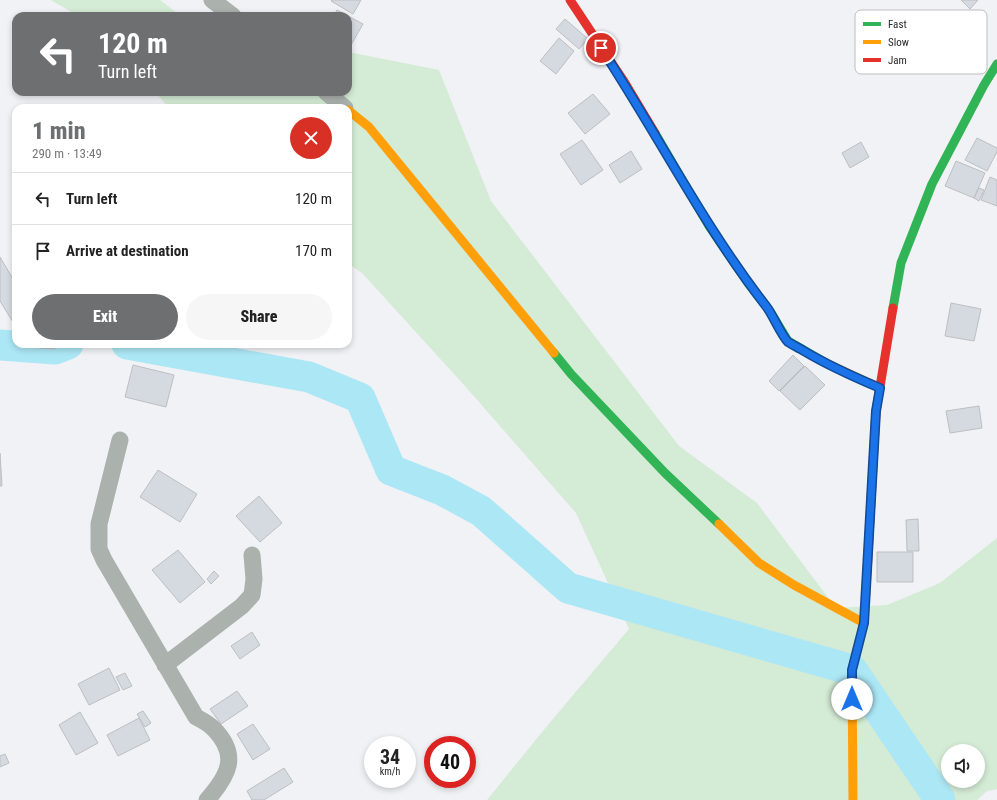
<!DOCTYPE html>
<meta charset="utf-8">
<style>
:root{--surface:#fff;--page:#f6f6f6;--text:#222;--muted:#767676;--line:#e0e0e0;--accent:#6d6f71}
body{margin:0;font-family:"Roboto Condensed",sans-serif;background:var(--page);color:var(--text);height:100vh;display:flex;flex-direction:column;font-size:15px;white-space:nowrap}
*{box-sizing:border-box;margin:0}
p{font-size:13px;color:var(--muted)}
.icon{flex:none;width:22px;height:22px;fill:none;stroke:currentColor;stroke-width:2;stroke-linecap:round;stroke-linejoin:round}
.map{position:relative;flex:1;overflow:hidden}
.sheet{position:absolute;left:12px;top:104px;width:340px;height:244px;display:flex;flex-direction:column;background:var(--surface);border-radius:12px;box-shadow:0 2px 6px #0003}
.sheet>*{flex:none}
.guide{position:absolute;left:12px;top:12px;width:340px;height:84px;border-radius:12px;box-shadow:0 2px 6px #0003;background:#6d6f71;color:#fff;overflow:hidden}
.buttons{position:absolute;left:941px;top:744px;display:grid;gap:8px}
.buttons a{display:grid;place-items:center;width:44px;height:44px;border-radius:50%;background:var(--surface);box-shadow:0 2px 6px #0003;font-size:20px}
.speed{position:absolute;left:364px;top:736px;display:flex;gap:8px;font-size:20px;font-weight:700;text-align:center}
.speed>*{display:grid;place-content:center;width:52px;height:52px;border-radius:50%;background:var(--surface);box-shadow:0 2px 6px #0003;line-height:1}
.speed small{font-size:10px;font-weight:400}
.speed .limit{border:6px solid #d22;background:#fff;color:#111}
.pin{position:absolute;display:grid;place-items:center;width:34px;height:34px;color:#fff;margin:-17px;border:2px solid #fff;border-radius:50%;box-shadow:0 1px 4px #0007}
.me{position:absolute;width:44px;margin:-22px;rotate:0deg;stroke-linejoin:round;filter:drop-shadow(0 0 3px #0008)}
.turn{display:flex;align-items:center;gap:14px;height:84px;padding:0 20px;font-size:18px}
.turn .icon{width:52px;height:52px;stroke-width:2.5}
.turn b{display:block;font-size:28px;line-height:34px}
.round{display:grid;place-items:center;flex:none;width:42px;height:42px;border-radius:21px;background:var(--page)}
.summary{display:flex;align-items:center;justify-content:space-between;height:68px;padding:0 20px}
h1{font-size:24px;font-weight:800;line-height:30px;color:var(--accent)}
.action{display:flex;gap:8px;margin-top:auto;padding:8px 20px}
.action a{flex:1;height:46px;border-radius:24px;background:var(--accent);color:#fff;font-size:16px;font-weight:800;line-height:46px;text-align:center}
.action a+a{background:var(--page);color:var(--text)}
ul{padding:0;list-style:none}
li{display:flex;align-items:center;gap:12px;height:52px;padding:0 20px;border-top:1px solid var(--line)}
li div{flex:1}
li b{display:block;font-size:15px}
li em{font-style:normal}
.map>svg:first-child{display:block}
</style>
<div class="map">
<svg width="997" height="800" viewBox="0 0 997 800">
<rect width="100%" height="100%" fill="#f0f2f5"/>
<path fill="#d4ebd5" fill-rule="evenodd" d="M51,0H160L181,16H78Z
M348,52L439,70L491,201L679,446L757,503L836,608L887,605L940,583L997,538V789L987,791L977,800H487L547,726L629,629L576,513L465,386L363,274L348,263V108H169L155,92H348ZM948,751H978V781H948Z"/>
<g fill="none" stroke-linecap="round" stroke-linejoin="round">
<path stroke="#ace7f5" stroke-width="31" d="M127,344L309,377L360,398L391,470L442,490L481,511L568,588L852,670L940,800
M0,345L55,349L68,344"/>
</g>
<path fill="#d4dae0" stroke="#bdbfc1" d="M332,0H361L353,14L331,1Z
M961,0H978L970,9Z
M337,10L363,24L351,45L348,43V16H334Z
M565,19L588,39L579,49L556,29Z
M559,38L574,51L556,74L540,61Z
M593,94L610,114L585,134L568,113Z
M977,138L997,148V152L987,171L965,160Z
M582,140L603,170L581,185L560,154Z
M861,142L869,157L850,168L842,153Z
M631,151L642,169L620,183L609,165Z
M956,161L985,173L974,198L945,186Z
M990,177L997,180V206L981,200Z
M979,188L984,190L979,201L974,198Z
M0,257L16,284V327L0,301Z
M951,303L981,309L974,341L945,336Z
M26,344H52L55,349L28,347Z
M793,355L804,366L779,391L769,381Z
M133,365L174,375L166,407L125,397Z
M805,366L825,385L800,410L780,391Z
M979,406L982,428L950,433L946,411Z
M0,453L2,486H0Z
M158,470L197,494L180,522L140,497Z
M259,496L282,523L260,542L236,516Z
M918,519L919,551H907L906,520Z
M178,550L205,582L180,603L152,570Z
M877,552H913V582H877Z
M214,571L219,576L211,584L207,579Z
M252,632L260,645L240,659L231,646Z
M109,668L120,690L89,705L78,684Z
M125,673L132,686L123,690L116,677Z
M237,691L248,706L221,724L210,709Z
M143,711L151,723L145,727L137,714Z
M80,712L98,743L76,755L59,725Z
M139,718L150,740L118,756L107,735Z
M253,724L270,749L253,760L237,734Z
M5,754L9,763L0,767V756Z
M284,768L293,782L264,800H252L247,791Z"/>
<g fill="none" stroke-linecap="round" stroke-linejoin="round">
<path stroke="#abb1ac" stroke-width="17" d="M212,0L233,16
M326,92L345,108
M120,440L99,524V549L104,560L196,717C202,720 209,724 214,729C240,756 228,776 207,800
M165,665L242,606L252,595L254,579L252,555"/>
<path stroke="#30b455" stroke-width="9" d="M655,133L709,226L748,283L770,311L788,341L824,362
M893,308L901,263L932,184L984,85L997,64
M554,353L571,374L665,473L719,524"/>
<path stroke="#ff9f0a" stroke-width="9" d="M348,110L369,127L554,353
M824,362L880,388
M719,524L759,563L794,585L864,623
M853,800L852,670L864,623L867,573"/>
<path stroke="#e5322d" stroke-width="9" d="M570,0L625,83L655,133
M867,573L876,411L893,308"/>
</g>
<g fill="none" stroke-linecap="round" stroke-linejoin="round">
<g stroke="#114b97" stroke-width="10">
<path id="route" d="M601,48C657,133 703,225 766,306C773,315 781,335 788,342C793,345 799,348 804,351C829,366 854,377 880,388L876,411L864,623L852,670V699"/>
</g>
<use href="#route" stroke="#1a73e8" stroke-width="7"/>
</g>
<rect x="855" y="10" width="132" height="64" rx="6" fill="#fff" stroke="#bebebf" stroke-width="1"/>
<rect x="863" y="22" width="18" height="4" fill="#30b455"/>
<rect x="863" y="40" width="18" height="4" fill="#ff9f0a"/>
<rect x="863" y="58" width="18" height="4" fill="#e5322d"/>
<g font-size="11" fill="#27282a">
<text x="888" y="28">Fast</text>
<text x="888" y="46">Slow</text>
<text x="888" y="64">Jam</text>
</g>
</svg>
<div class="buttons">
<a><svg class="icon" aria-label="sound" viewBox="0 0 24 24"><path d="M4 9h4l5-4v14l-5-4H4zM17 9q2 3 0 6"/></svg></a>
</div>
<div class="speed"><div>34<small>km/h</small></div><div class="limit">40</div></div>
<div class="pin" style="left:601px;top:48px;background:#d93025"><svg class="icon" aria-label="arrive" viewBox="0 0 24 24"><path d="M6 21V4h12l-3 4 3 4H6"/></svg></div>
<svg class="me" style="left:852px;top:699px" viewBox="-20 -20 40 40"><circle r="19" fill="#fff"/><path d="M0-13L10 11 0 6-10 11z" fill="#1a73e8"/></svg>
<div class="guide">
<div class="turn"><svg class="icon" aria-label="left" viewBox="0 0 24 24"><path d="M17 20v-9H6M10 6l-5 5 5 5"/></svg><div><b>120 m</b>Turn left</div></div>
</div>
<section class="sheet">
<div class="summary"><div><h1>1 min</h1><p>290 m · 13:49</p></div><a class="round" style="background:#d93025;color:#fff"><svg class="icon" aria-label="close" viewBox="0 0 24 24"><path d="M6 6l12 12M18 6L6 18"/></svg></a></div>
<ul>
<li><svg class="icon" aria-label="left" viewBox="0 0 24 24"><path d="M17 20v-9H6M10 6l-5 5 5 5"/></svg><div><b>Turn left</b></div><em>120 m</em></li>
<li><svg class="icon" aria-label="arrive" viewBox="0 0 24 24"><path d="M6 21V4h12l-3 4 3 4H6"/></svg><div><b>Arrive at destination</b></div><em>170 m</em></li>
</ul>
<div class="action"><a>Exit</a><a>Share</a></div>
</section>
</div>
